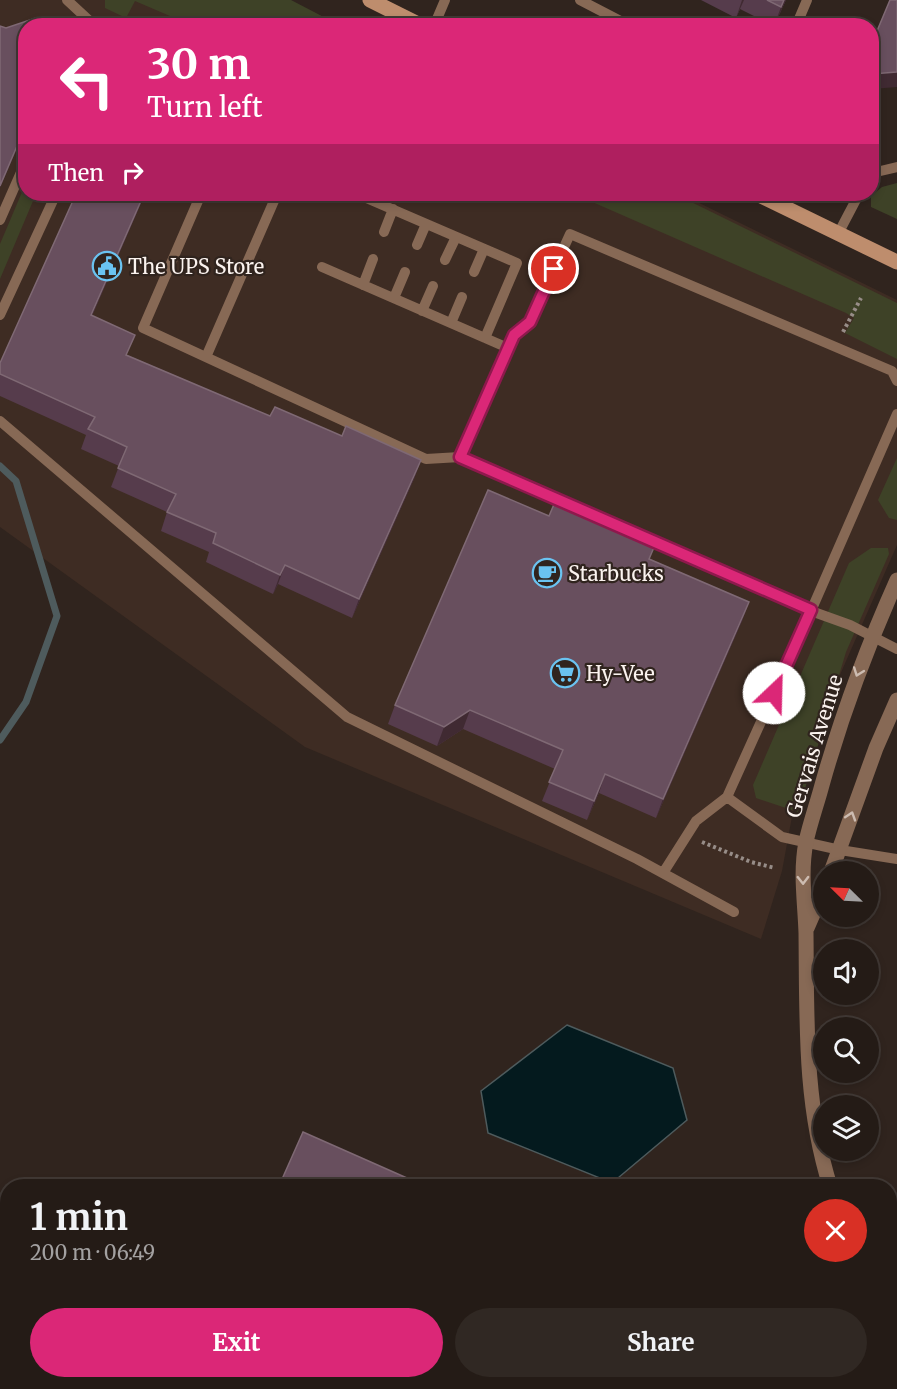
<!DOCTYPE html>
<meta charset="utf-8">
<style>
:root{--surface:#241b16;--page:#302823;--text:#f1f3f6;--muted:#a3a1a1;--line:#413935;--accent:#db2777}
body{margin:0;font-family:Merriweather,serif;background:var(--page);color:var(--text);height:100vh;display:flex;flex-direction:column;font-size:22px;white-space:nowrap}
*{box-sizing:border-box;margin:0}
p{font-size:20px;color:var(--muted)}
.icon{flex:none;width:33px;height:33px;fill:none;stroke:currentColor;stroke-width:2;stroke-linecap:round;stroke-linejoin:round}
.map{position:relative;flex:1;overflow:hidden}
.details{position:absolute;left:0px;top:1179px;width:897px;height:210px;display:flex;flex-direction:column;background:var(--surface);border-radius:24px 24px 0 0;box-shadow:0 3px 9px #0003,0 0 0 2px var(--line)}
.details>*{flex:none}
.top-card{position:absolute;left:18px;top:18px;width:861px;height:183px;border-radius:24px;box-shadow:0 3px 9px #0003,0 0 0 2px var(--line);background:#db2777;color:#fff;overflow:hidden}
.needle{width:39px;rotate:294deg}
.tools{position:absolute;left:813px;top:861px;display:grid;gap:12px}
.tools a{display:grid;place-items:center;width:66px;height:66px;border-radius:50%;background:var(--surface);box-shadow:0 3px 9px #0003,0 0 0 2px var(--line);font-size:30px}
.pin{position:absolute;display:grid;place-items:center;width:51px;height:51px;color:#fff;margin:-26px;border:3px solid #fff;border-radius:50%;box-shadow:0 2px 6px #0007}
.me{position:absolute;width:66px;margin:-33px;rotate:24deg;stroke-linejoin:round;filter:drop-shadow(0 0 4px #0008)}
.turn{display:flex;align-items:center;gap:21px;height:126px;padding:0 30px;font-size:27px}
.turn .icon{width:78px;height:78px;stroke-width:2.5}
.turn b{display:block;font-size:42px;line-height:51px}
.then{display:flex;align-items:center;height:57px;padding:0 30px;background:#0003;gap:12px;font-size:22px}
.round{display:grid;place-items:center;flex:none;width:63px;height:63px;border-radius:32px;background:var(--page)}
.summary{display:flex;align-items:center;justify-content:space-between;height:102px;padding:0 30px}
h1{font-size:36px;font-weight:700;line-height:45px}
.primary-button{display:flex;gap:12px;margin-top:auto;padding:12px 30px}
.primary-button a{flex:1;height:69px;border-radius:36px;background:var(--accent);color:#fff;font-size:24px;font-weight:700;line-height:69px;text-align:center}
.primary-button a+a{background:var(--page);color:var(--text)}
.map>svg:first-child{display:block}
</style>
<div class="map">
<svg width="897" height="1389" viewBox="0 0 897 1389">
<rect width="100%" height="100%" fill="#30241e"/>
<path fill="#3e2c23" d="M0,0H288L340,25L26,26V194H681L897,300V545L821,718L793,811L782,871L761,939L305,747L0,527Z"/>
<path fill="#3e4227" d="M105,0H291L339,25H191L135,1L126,18L105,8Z
M897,183V219L871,207V196L882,187Z
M25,185L26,194H36L0,279V244Z
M574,194H675L897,303V359L845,333L854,318L846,313Z
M897,458V520L889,518L878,500Z
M871,548H888L889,554L846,652L798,812L756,798L753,785L849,563Z"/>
<path fill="#041a1e" stroke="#4e5b5d" stroke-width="1.5" d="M567,1025L673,1068L687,1120L612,1183L488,1133L481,1091Z"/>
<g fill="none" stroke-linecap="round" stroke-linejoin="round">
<path stroke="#4e5b5d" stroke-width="7" d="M0,466L16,481L57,616L26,702L0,740"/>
<path stroke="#978d88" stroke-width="4" stroke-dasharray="3 3" stroke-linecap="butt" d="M843,332L861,298
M702,842L751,862L775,868"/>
<path stroke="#876955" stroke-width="10" d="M67,0L95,26
M580,0L630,26
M434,26L445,0
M796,26L807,0
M872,173L897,167
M201,194L143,328L426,459L460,457L570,504
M357,194L517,263L485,338
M0,220L26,161
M384,232L393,209
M838,234L859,194
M417,245L426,224
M445,260L456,237
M322,267L508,348
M474,272L484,249
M363,285L373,259
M394,298L405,272
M422,311L433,286
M0,315L56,194
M451,323L462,297
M206,357L277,194
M897,414L811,611L850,625L897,649
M0,421L347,717L637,859L734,912
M460,457L514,335L530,322L570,234L892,371L897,381
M645,537L811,611L727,797L782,837L840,850L897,859
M663,873L696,821L727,797"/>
<path stroke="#876955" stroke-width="15" d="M402,1382L415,1389
M768,1382L769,1389
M368,1389L380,1382
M609,1389L612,1382"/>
<path stroke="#876955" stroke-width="15" d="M831,872L876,748L897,700
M807,928L824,889
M830,1186C804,1103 807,1020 806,933C805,902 800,873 806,842C810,823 817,804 822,785C842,714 867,647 897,580
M890,1360L897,1381"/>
<path stroke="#be8d6d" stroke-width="15" d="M370,0L422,26
M757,194L897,262"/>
</g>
<path fill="#563c4c" d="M701,0H786L774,26L740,9L736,18Z
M76,194H145L92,316L127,355L270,416L342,436L421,460L414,479L352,618L278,584L273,594L206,562L209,552L161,531L167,512L111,487L119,466L81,449L86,435L0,396V363Z
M650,559L749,602L742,621L656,818L599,793L587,820L542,801L555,769L463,729L437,746L388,724L395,705Z
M487,1382H594L590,1389H484Z"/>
<path fill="#402a32" d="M742,0H744L736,18Z
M784,0H786L774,26L781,7Z
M897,72V87L872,89V74Z
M26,125V128L0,188V186Z
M144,194H145L84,334L91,315Z
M421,460L414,479L352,618L359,599Z
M285,565L278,584L273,594L280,575Z
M749,602L742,621L656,818L663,799Z
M470,710L463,729L437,746L444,727Z
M605,774L599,793L587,820L594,801Z
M564,1382H566L563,1389H561Z"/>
<path fill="#684f5e" stroke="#7f6974" stroke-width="1.5" d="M767,0H784L781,7Z
M890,0H897V72L872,74V43Z
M36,18L38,26H26V125L0,186V26L6,28Z
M76,194H144L91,315L135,335L126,355L270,416L275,407L342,436L346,426L421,460L359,599L285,565L280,575L213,543L216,533L167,512L176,494L118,468L127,447L88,429L95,417L0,374V363Z
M488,490L549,516L558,495L658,538L649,559L749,602L663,799L605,774L594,801L549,782L563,750L470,710L444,727L395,705Z
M303,1132L425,1186H279Z
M241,1382H320L317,1389H238Z
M487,1382H564L561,1389H484Z
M637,1382H648L661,1387L669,1384L670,1382H708L705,1389H633Z"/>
<defs><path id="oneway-chevron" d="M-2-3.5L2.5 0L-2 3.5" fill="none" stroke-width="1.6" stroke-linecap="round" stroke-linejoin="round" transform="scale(1.5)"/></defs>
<g stroke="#cdbcb1">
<use href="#oneway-chevron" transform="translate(858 672) rotate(110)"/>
<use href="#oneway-chevron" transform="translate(851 816) rotate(-72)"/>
<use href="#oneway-chevron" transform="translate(803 880) rotate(89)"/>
</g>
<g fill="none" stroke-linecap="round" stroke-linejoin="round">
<g stroke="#8e194d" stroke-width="15">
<path id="route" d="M554,269L530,322L514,335L460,457L811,610L774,693"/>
</g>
<use href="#route" stroke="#db2777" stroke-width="10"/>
</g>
<defs>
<g id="civic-ring" transform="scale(1.5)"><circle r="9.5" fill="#30241e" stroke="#6ac3f1" stroke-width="1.5"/><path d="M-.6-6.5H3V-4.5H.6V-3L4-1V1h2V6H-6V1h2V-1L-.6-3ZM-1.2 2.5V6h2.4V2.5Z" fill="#6ac3f1"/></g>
<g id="cafe-ring" transform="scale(1.5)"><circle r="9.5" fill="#30241e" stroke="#6ac3f1" stroke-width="1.5"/><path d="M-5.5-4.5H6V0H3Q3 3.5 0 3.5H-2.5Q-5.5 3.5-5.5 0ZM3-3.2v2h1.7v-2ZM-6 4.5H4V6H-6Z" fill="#6ac3f1"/></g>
<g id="supermarket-ring" transform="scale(1.5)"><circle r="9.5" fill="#30241e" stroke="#6ac3f1" stroke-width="1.5"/><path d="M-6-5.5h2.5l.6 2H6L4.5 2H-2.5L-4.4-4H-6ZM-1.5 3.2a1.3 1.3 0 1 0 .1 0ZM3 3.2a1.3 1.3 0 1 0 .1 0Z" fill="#6ac3f1"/></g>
</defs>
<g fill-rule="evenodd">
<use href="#civic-ring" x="107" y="266"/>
<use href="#cafe-ring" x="547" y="573"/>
<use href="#supermarket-ring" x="565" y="673"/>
</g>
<g text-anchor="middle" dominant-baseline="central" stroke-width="4.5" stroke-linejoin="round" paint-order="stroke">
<g font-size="20" fill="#fbf3ef" stroke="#30241e" text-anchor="start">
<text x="128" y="266">The UPS Store</text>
<text x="568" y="573">Starbucks</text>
<text x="586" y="673">Hy-Vee</text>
</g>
<g font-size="20" fill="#fbf3ef" stroke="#30241e">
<text transform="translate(814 746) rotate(-73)">Gervais Avenue</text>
</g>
</g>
</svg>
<div class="tools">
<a><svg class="needle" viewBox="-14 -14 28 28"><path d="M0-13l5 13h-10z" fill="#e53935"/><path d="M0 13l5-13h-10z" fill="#a3a1a1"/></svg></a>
<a><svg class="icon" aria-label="sound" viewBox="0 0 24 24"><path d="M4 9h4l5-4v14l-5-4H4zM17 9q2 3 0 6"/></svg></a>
<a><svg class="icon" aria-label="search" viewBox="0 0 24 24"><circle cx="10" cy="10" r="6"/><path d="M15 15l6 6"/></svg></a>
<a><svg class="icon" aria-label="layers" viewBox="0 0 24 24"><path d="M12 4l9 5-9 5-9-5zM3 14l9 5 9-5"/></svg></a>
</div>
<div class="pin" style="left:554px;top:269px;background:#d93025"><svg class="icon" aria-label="arrive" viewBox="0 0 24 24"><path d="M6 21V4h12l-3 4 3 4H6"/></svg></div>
<svg class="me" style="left:774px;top:693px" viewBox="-20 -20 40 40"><circle r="19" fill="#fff"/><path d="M0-13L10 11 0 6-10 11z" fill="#db2777"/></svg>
<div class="top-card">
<div class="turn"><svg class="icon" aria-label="left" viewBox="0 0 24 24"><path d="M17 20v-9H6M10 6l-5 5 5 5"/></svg><div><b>30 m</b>Turn left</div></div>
<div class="then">Then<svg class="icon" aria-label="right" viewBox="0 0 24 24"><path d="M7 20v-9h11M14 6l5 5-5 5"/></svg></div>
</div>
<section class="details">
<div class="summary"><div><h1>1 min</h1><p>200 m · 06:49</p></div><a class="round" style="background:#d93025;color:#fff"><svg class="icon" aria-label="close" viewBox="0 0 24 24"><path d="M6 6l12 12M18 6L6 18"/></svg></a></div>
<div class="primary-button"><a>Exit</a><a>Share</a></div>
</section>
</div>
